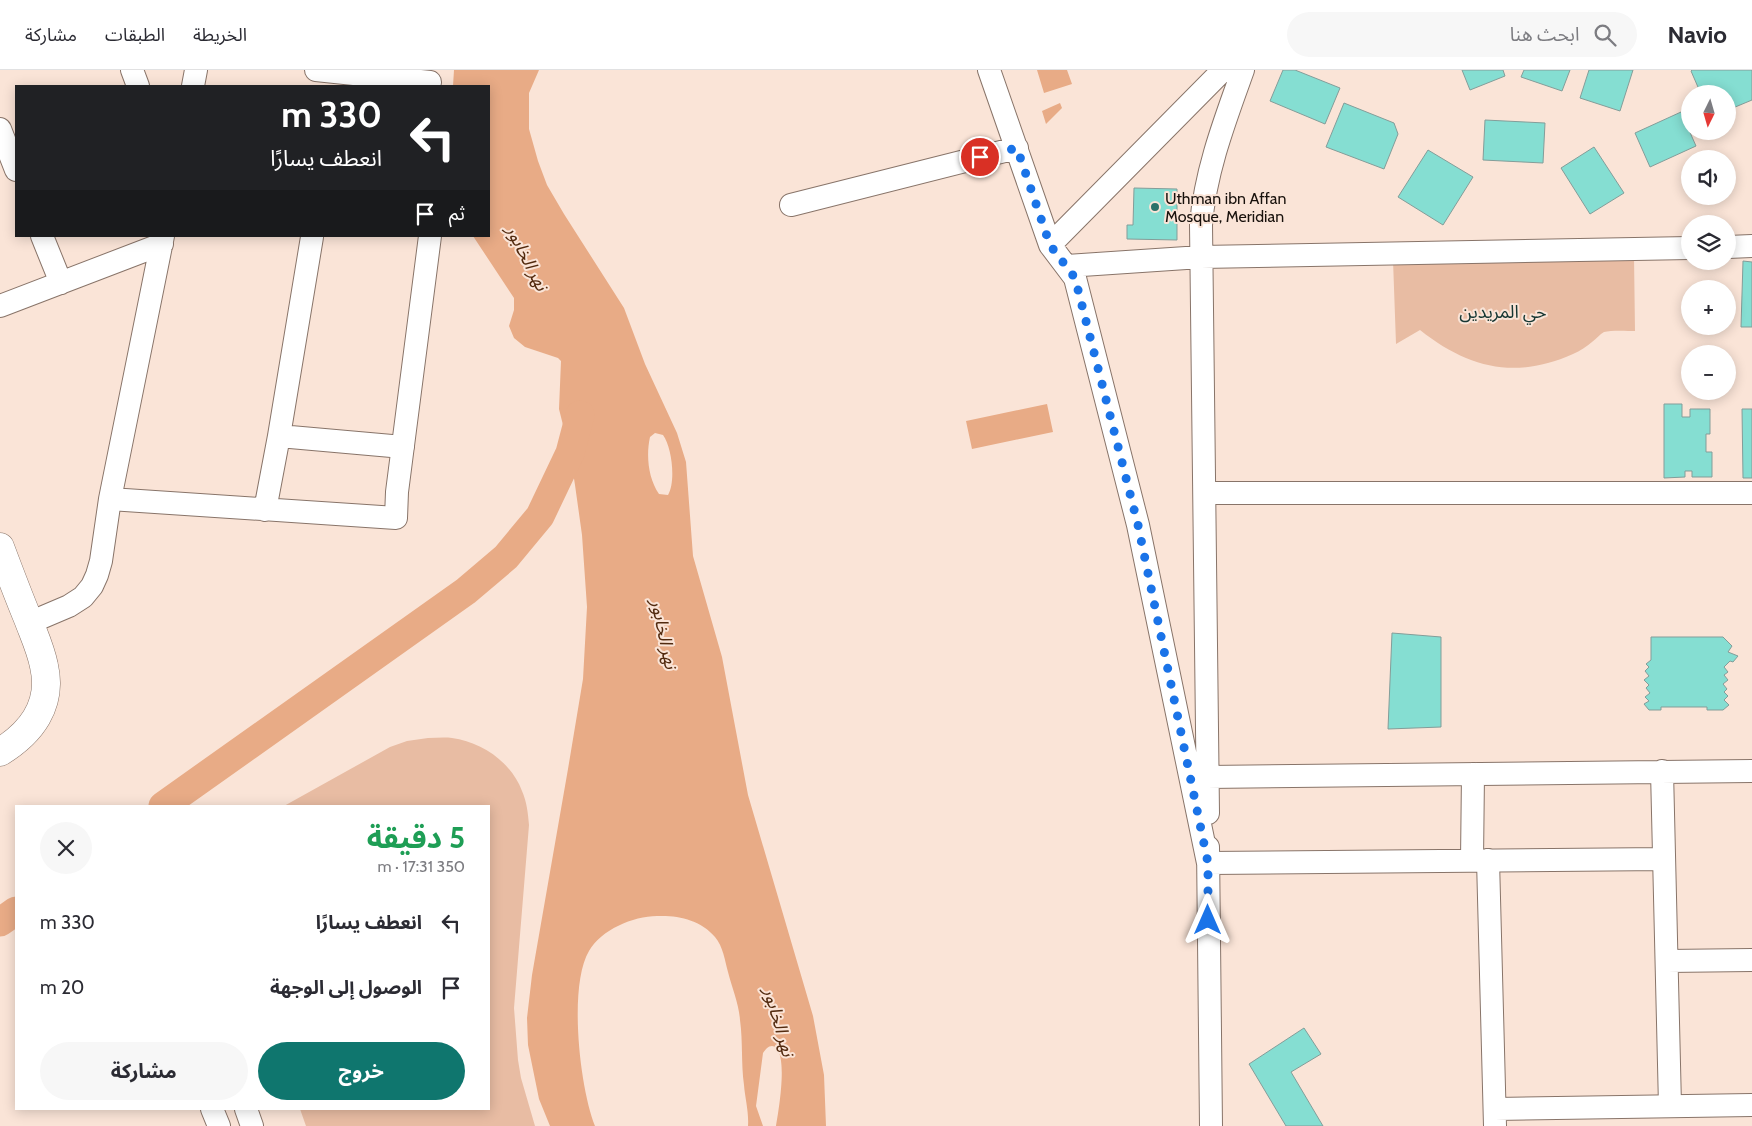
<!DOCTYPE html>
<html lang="ar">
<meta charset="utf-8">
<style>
:root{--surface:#fff;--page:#f7f7f7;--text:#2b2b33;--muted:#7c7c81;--line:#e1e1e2;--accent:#0f766e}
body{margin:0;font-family:Cabin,"Noto Sans Arabic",sans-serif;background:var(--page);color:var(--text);direction:rtl;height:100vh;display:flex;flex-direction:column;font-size:19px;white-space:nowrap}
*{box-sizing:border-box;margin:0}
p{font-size:16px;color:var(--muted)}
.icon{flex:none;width:28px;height:28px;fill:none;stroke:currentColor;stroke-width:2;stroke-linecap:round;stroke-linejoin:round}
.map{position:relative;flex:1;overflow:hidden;direction:ltr}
.details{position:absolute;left:15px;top:735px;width:475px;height:305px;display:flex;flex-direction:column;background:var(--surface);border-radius:0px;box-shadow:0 2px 12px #0003;direction:rtl}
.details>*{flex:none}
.hud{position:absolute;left:15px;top:15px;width:475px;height:152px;border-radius:0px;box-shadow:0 2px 12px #0003;direction:rtl;background:#202124;color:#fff;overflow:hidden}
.needle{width:32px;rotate:185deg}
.fabs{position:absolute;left:1681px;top:15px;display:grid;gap:10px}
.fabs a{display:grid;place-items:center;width:55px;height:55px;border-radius:50%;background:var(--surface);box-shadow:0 2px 12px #0003;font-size:25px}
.pin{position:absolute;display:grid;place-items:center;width:42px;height:42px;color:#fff;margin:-21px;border:2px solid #fff;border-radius:50%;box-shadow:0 1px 5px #0007}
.me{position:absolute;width:55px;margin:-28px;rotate:0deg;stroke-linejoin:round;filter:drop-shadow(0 0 4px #0008)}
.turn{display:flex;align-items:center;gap:18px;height:105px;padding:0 25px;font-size:22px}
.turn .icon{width:65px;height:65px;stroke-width:2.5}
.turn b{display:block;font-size:35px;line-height:42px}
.then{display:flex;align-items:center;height:48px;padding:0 25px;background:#0003;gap:10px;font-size:19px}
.round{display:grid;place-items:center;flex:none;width:52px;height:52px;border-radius:26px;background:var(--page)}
.headline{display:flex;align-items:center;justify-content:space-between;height:85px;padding:0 25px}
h1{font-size:30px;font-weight:700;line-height:38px;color:#1e9e55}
.button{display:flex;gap:10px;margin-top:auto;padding:10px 25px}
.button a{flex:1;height:58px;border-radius:30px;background:var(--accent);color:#fff;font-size:20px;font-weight:700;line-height:58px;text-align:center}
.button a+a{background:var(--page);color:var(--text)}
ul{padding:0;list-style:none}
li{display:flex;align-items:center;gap:15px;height:65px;padding:0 25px}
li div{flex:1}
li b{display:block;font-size:19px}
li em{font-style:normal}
header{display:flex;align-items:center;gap:30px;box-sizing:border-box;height:70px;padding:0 25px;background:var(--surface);border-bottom:1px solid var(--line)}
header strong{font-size:24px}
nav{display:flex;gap:28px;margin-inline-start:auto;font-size:18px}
.search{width:350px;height:45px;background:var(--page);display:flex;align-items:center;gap:12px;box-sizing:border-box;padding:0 18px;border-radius:28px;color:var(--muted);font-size:19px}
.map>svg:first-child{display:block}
</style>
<header>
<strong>Navio</strong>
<div class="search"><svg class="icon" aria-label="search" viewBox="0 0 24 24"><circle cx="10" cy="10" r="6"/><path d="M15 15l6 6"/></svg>ابحث هنا</div>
<nav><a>الخريطة</a><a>الطبقات</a><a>مشاركة</a></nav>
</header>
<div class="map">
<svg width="1752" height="1056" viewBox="0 0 1752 1056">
<rect width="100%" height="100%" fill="#fae4d7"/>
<path fill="#e8bca3" d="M1634,186L1635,261C1628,261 1611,260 1604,262C1600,264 1596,269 1592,272C1587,276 1580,281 1573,284C1515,310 1468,298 1420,260L1396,274L1393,190Z
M428,668C436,668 444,667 452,668C482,672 511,692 522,721C527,732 528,744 529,755L514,938L518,990L521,1008L535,1056H306L300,1039H489V736H284L390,677L407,671Z"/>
<path fill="#e8ab86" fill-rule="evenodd" d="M454,0H539L529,23V59L538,91L547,115L564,144L624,238L645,294L677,363L686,392L693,486L722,587L748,725L813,946L824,1005L826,1056H776C778,1044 790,978 772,976C768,976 766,979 763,983L756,1036L763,1056H748C749,1042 745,1028 744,1015C741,993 743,972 740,950C739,934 732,918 728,902C725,891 723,876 715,867C701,850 678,845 657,846C633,846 601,860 589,881C568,916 580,1019 595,1056H550L539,1029L528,975L527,948L532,905L568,699L583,609L587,537L582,465L575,415L570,383L559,339L561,291L558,288L525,277L514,268L509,256L514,240V228L473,166H489V16H453ZM655,363L663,365C672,377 676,412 668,425L659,424C648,408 646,385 650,367Z
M1037,0H1067L1072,14L1044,23Z
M1060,33L1062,38L1046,54L1042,41Z
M1047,334L1053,362L972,379L966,351Z"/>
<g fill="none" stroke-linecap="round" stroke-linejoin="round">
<path stroke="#e8ab86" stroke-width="29" d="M163,736L466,521L506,487L540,446L570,383L580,345
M0,852L16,841"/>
</g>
<path fill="#85ded2" stroke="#839d99" d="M1283,0H1295L1340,18L1325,54L1270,31Z
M1462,0H1503L1505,6L1470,20Z
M1524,0H1570L1562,21L1521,7Z
M1589,0H1633L1620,41L1580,28Z
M1692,0H1752V30L1728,40V24H1701L1691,1Z
M1344,33L1394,53L1398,64L1384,99L1326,77Z
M1681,42L1696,76L1650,97L1635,63Z
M1485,50L1545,53L1543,93L1483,90Z
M1594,77L1624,123L1590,144L1561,98Z
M1428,80L1473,107L1443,155L1398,127Z
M1134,118L1177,119V170L1127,169V155H1133Z
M1743,191L1752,192V257H1741Z
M1664,334H1682V347H1690V339H1710V364H1706V382H1712V407H1692V401H1685V407L1664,408Z
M1742,339H1752V408H1743Z
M1392,563L1441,567V657L1388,659Z
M1651,567H1723L1732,576L1728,582L1738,586L1733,592L1730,591L1724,597L1728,602L1724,605L1728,610L1723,614L1727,619L1724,622L1728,626L1724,630L1729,635L1723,640H1707V637H1661V640H1649L1644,634L1649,631L1645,627L1650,623L1646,618L1649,615L1644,610L1649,606L1645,601L1649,597L1646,594L1651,590Z
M1304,958L1321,984L1291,1002L1323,1056H1286L1249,994Z"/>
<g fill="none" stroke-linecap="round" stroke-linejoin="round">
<g stroke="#887469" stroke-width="24">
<path id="minor" d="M132,0L138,16
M316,0L430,12
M989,0L1050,175L1075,208L1138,455L1208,793L1664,789
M193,16L196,0
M0,59L16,100
M791,135L1017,78
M42,166L61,213
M1050,175L1223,0
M1728,177L1752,176
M1067,196L1201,187L1690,178
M0,236L162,174
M279,366L403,377
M1205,423H1752
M110,429L396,448L397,422L430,166
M265,440L279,366L312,167
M29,553L69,536L83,527L92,516L97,505L101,491L110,429L163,166
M1662,701L1670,1036
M1207,707L1752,701
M1208,743L1201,155C1205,102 1225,50 1243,0
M1208,777L1211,1056
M1472,790L1473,704
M1488,790L1495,1056
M1667,891L1752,890
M212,1039L219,1056
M246,1039L252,1056
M1495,1039L1752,1035"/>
</g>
<g stroke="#887469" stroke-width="29">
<path id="major" d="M0,477C9,501 18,525 28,549C34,565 41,580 44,596C53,635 31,663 0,682"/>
</g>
<use href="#minor" stroke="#fff" stroke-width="22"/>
<use href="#major" stroke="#fff" stroke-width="28"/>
</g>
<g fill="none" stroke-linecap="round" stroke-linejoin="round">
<path stroke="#1a73e8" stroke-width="9" stroke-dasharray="0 16.2" d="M980,87L1017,78L1050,175L1075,208L1138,455L1208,793V850"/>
</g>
<circle fill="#2a7169" stroke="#fae4d7" stroke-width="2" cx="1155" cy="137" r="5"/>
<g text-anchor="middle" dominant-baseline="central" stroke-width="4" stroke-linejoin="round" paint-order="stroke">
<g font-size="16" fill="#18110c" stroke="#fae4d7" text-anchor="start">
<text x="1165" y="128">Uthman ibn Affan<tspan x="1165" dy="18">Mosque, Meridian</tspan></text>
</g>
<g font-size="18" font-style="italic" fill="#522a0f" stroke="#fae4d7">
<text transform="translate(527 188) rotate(63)">نهر الخابور</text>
<text transform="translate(664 564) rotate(78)">نهر الخابور</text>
<text transform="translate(779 952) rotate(74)">نهر الخابور</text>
</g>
<g font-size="18" fill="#153632" stroke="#fae4d7">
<text x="1503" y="242">حي المريدين</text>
</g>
</g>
</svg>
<div class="fabs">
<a><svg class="needle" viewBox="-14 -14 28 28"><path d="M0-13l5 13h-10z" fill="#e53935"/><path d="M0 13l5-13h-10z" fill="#7c7c81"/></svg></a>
<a><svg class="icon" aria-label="sound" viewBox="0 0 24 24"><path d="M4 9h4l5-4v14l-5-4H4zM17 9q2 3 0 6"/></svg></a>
<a><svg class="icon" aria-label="layers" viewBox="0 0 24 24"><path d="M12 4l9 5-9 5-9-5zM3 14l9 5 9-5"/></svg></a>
<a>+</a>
<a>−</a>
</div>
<div class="pin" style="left:980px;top:87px;background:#d93025"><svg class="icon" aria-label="arrive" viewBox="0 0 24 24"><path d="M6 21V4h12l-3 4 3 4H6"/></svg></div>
<svg class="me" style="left:1208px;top:850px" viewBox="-20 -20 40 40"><path d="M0-17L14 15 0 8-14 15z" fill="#1a73e8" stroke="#fff" stroke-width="4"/></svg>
<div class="hud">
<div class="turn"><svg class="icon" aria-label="left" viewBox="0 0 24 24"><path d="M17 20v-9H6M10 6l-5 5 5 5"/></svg><div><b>330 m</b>انعطف يسارًا</div></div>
<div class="then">ثم<svg class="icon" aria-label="arrive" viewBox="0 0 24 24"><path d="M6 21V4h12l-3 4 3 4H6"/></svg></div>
</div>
<section class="details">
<div class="headline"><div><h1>5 دقيقة</h1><p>350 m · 17:31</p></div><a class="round"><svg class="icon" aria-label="close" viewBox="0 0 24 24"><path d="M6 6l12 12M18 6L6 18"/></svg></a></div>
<ul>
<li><svg class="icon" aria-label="left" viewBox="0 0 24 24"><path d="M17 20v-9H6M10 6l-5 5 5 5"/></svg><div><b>انعطف يسارًا</b></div><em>330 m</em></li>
<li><svg class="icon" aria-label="arrive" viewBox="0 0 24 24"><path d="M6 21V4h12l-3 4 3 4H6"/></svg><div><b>الوصول إلى الوجهة</b></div><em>20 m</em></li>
</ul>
<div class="button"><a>خروج</a><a>مشاركة</a></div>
</section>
</div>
